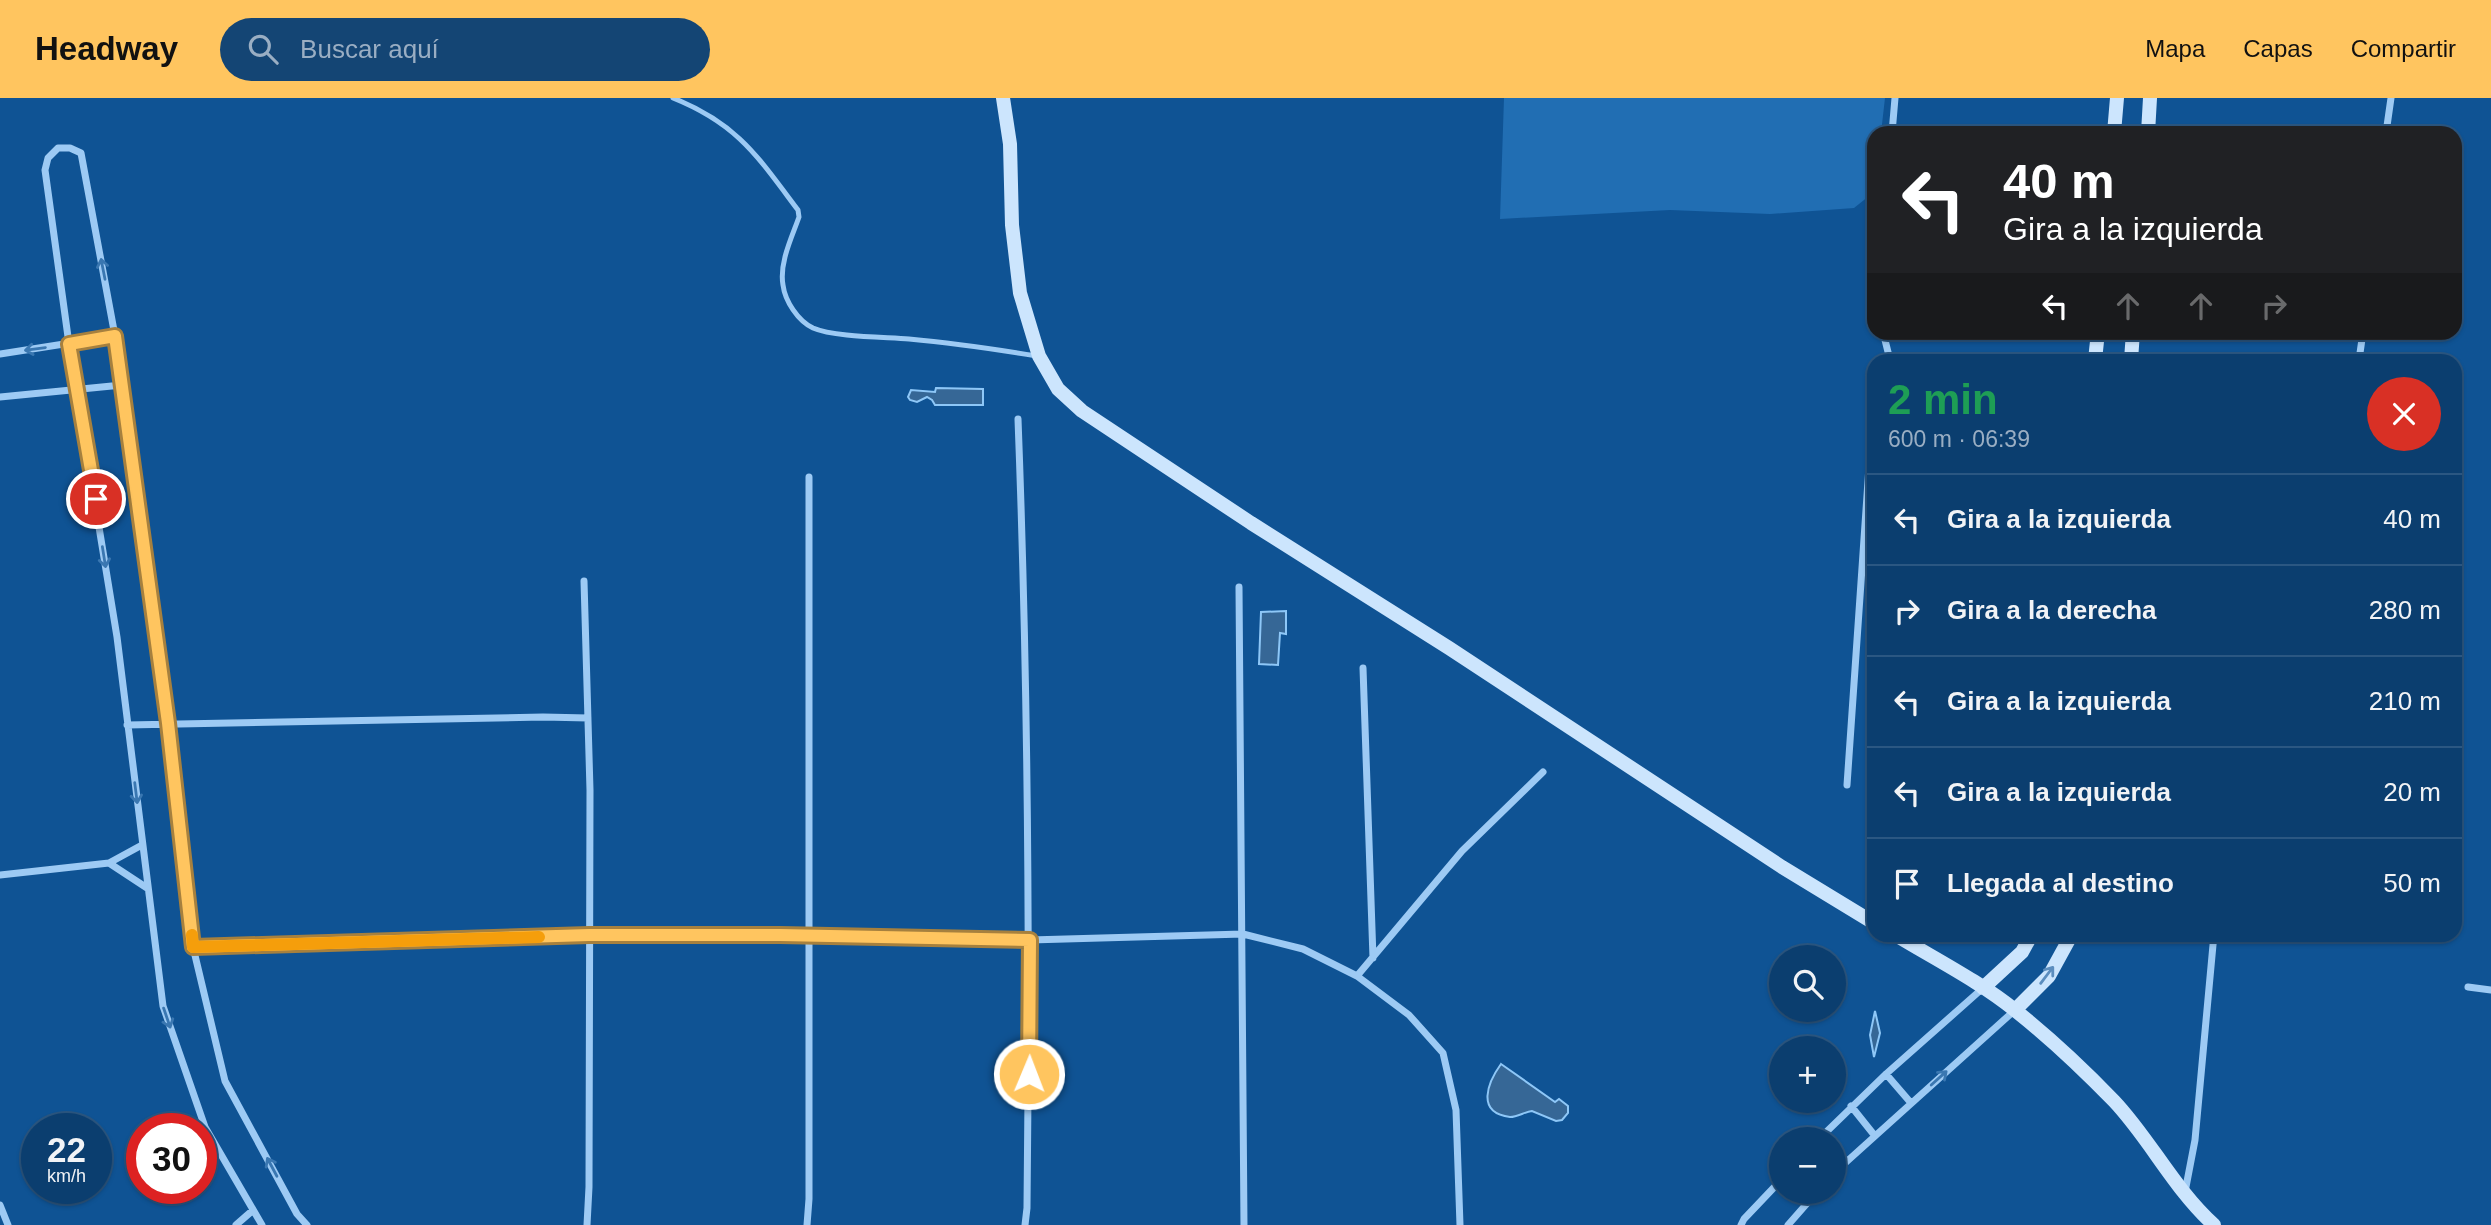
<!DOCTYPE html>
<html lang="es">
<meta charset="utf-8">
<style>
:root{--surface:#0b3e6f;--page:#144574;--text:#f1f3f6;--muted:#9aaec3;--line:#2b5782;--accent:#ffc55f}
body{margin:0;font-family:Arial,sans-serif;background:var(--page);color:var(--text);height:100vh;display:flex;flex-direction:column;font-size:26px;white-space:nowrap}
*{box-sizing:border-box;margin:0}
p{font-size:23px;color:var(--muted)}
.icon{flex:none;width:38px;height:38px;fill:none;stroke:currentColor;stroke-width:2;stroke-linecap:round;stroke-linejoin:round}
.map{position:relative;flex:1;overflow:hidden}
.panel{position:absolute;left:1867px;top:256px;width:595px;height:588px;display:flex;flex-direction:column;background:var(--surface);border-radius:21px;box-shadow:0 2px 5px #0004,0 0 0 2px var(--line)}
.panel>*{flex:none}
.top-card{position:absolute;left:1867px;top:28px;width:595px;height:214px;border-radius:21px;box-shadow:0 2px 5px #0004,0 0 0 2px var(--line);background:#202124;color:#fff;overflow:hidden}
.fabs{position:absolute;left:1769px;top:847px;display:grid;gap:14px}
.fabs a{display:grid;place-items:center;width:77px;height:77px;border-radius:50%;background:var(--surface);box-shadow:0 2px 5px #0004,0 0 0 2px var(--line);font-size:35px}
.speed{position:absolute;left:21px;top:1015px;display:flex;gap:14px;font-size:35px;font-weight:700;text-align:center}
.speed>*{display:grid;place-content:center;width:91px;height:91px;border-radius:50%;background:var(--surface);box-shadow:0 2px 5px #0004,0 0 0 2px var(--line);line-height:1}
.speed small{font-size:18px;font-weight:400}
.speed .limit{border:10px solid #d22;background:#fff;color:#111}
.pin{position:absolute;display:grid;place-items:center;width:60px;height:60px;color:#fff;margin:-30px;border:4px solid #fff;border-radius:50%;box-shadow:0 2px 7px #0007}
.me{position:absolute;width:77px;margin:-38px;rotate:1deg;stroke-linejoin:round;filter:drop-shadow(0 0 5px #0008)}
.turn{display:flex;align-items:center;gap:24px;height:147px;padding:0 21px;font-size:32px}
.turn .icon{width:91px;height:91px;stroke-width:2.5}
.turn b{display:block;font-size:49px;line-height:60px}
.lanes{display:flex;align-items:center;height:66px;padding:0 21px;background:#0003;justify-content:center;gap:35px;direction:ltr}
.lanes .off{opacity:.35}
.round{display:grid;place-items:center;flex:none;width:74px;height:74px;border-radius:37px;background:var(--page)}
.overview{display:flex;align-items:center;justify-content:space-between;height:119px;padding:0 21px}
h1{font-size:42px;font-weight:800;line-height:52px;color:#1e9e55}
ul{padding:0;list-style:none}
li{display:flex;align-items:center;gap:21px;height:91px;padding:0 21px;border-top:2px solid var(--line)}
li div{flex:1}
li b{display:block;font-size:26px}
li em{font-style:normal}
header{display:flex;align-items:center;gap:42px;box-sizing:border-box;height:98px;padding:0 35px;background:var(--accent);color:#111}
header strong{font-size:33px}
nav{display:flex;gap:38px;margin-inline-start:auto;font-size:24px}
.search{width:490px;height:63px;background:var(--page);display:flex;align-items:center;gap:18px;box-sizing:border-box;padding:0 24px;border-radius:38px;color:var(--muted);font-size:26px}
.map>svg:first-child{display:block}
</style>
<header>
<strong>Headway</strong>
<div class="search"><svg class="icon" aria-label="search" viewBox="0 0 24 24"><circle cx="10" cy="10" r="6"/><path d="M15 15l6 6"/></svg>Buscar aquí</div>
<nav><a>Mapa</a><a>Capas</a><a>Compartir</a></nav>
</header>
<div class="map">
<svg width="2491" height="1127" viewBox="0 0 2491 1127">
<rect width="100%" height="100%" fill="#0f5394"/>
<path fill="#216eb3" d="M1504,0H1885L1881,35H1874V94L1854,110L1770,116L1670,112L1500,121Z"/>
<path fill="#366796" stroke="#8ec7f7" stroke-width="2" d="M936,290L983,291V307H935L932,302L927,299L917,304L910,302L908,299L911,292L935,294Z
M1286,513V536L1280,535L1278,567L1259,566L1261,514Z
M1875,913L1880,935L1874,959L1870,937Z
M1501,966L1555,1004L1559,1001L1568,1008V1015L1562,1022L1556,1023L1532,1013C1524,1014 1518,1019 1510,1019C1475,1015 1488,984 1501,966Z"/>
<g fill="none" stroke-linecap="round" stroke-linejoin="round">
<path stroke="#9dcaf4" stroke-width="5" d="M673,0C738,26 758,59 798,112L799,119C792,139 779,165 783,187C785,203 798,223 813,230C834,239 884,239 909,241C952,245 994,251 1037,258"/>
<path stroke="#9dcaf4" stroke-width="7" d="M1892,35L1895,0
M2386,35L2391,0
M1883,234L1890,262
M0,256L115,238
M2359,262L2363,234
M0,299L122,287
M1018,321C1028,584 1030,846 1027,1110L1025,1127
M584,483L590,692L589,1089L587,1127
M1239,489L1244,1127
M1363,570L1373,860
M127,627L543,619L588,620
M1847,687L1870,354L1874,349
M109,765L147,790
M0,777L109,765L142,747
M193,849L589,837H780L1030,842L1243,836L1303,851L1357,878L1409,917L1443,955L1456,1012L1460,1127
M1357,878L1462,753L1543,674
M2468,889L2491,892
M1886,976L1911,1005
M1851,1008L1875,1038
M1819,1041L1886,976L1983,890
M1834,1075L2015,912
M2185,1094L2195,1042L2214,836
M0,1107L8,1127
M236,1127L252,1113
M262,1127L205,1029L163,908L117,539L69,246L45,72L48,60L58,50H70L81,55L115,238L168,625L193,849L225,983L297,1116L307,1127
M807,1127L809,1101V379
M1741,1127L1744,1121L1782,1081
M1788,1127L1817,1094"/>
<path stroke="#cce5fd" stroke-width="14" d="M1003,0L1010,46L1012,127L1020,195L1039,258L1058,291L1082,313L1251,425L1449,550L1782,769L1874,825
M2114,35L2117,0
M2148,35L2150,0
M2095,262L2098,234
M2131,262L2133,234
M1894,836C1935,861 1979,883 2016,913C2050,940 2083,971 2114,1003C2150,1041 2174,1091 2214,1127
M1983,890L2022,854L2032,836
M2015,912L2049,878L2072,836"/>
</g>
<defs><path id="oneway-shaft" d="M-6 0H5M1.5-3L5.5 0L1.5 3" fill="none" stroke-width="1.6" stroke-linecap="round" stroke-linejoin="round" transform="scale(1.75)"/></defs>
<g stroke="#3a77b1">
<use href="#oneway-shaft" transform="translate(103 171) rotate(-101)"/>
<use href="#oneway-shaft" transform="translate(35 251) rotate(172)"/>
<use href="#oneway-shaft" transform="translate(104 459) rotate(81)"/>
<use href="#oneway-shaft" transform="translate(136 695) rotate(83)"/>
<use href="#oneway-shaft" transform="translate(167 920) rotate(71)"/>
<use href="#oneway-shaft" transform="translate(1939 980) rotate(-42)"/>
<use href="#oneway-shaft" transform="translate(272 1069) rotate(-118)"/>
</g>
<use stroke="#5b8dbe" href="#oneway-shaft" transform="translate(2047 877) rotate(-53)"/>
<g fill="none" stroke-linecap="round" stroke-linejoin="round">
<g stroke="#a6803e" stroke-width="18">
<path id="route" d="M96,401L69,246L115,238L168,625L193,849L589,837H780L1030,842L1029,976"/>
</g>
<use href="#route" stroke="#ffc55f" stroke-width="12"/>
<path stroke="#f59e0b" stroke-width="12" d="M192,837L193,849L539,839"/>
</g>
</svg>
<div class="fabs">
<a><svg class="icon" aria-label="search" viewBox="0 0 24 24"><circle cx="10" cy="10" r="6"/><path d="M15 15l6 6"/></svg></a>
<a>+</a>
<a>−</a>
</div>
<div class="speed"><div>22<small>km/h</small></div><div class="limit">30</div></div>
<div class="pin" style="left:96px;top:401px;background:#d93025"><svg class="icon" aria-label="arrive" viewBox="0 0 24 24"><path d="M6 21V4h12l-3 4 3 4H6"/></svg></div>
<svg class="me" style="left:1029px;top:976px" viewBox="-20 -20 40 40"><circle r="17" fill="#ffc55f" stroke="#fff" stroke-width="3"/><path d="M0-11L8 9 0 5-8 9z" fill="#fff"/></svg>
<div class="top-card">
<div class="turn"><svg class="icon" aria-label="left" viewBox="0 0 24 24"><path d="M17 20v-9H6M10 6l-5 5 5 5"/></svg><div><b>40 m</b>Gira a la izquierda</div></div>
<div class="lanes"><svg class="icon" aria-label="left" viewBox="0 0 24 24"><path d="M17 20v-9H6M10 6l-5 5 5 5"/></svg><svg class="icon off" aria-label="ahead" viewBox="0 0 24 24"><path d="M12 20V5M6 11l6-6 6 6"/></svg><svg class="icon off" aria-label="ahead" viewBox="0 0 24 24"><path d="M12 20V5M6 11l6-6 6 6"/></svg><svg class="icon off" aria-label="right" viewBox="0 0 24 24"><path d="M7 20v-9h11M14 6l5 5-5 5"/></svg></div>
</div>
<section class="panel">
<div class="overview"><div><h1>2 min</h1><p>600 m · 06:39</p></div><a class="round" style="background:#d93025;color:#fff"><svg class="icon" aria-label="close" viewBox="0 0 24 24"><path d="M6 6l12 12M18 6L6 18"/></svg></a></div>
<ul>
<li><svg class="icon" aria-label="left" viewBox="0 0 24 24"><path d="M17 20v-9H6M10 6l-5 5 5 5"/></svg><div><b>Gira a la izquierda</b></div><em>40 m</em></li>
<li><svg class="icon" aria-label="right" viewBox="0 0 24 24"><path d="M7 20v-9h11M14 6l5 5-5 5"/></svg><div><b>Gira a la derecha</b></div><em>280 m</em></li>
<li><svg class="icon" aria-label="left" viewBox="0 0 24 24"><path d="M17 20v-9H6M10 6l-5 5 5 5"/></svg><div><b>Gira a la izquierda</b></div><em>210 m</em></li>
<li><svg class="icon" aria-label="left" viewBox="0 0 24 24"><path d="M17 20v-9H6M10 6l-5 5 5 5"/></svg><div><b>Gira a la izquierda</b></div><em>20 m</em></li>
<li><svg class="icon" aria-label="arrive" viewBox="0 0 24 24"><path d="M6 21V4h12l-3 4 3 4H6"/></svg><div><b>Llegada al destino</b></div><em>50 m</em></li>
</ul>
</section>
</div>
